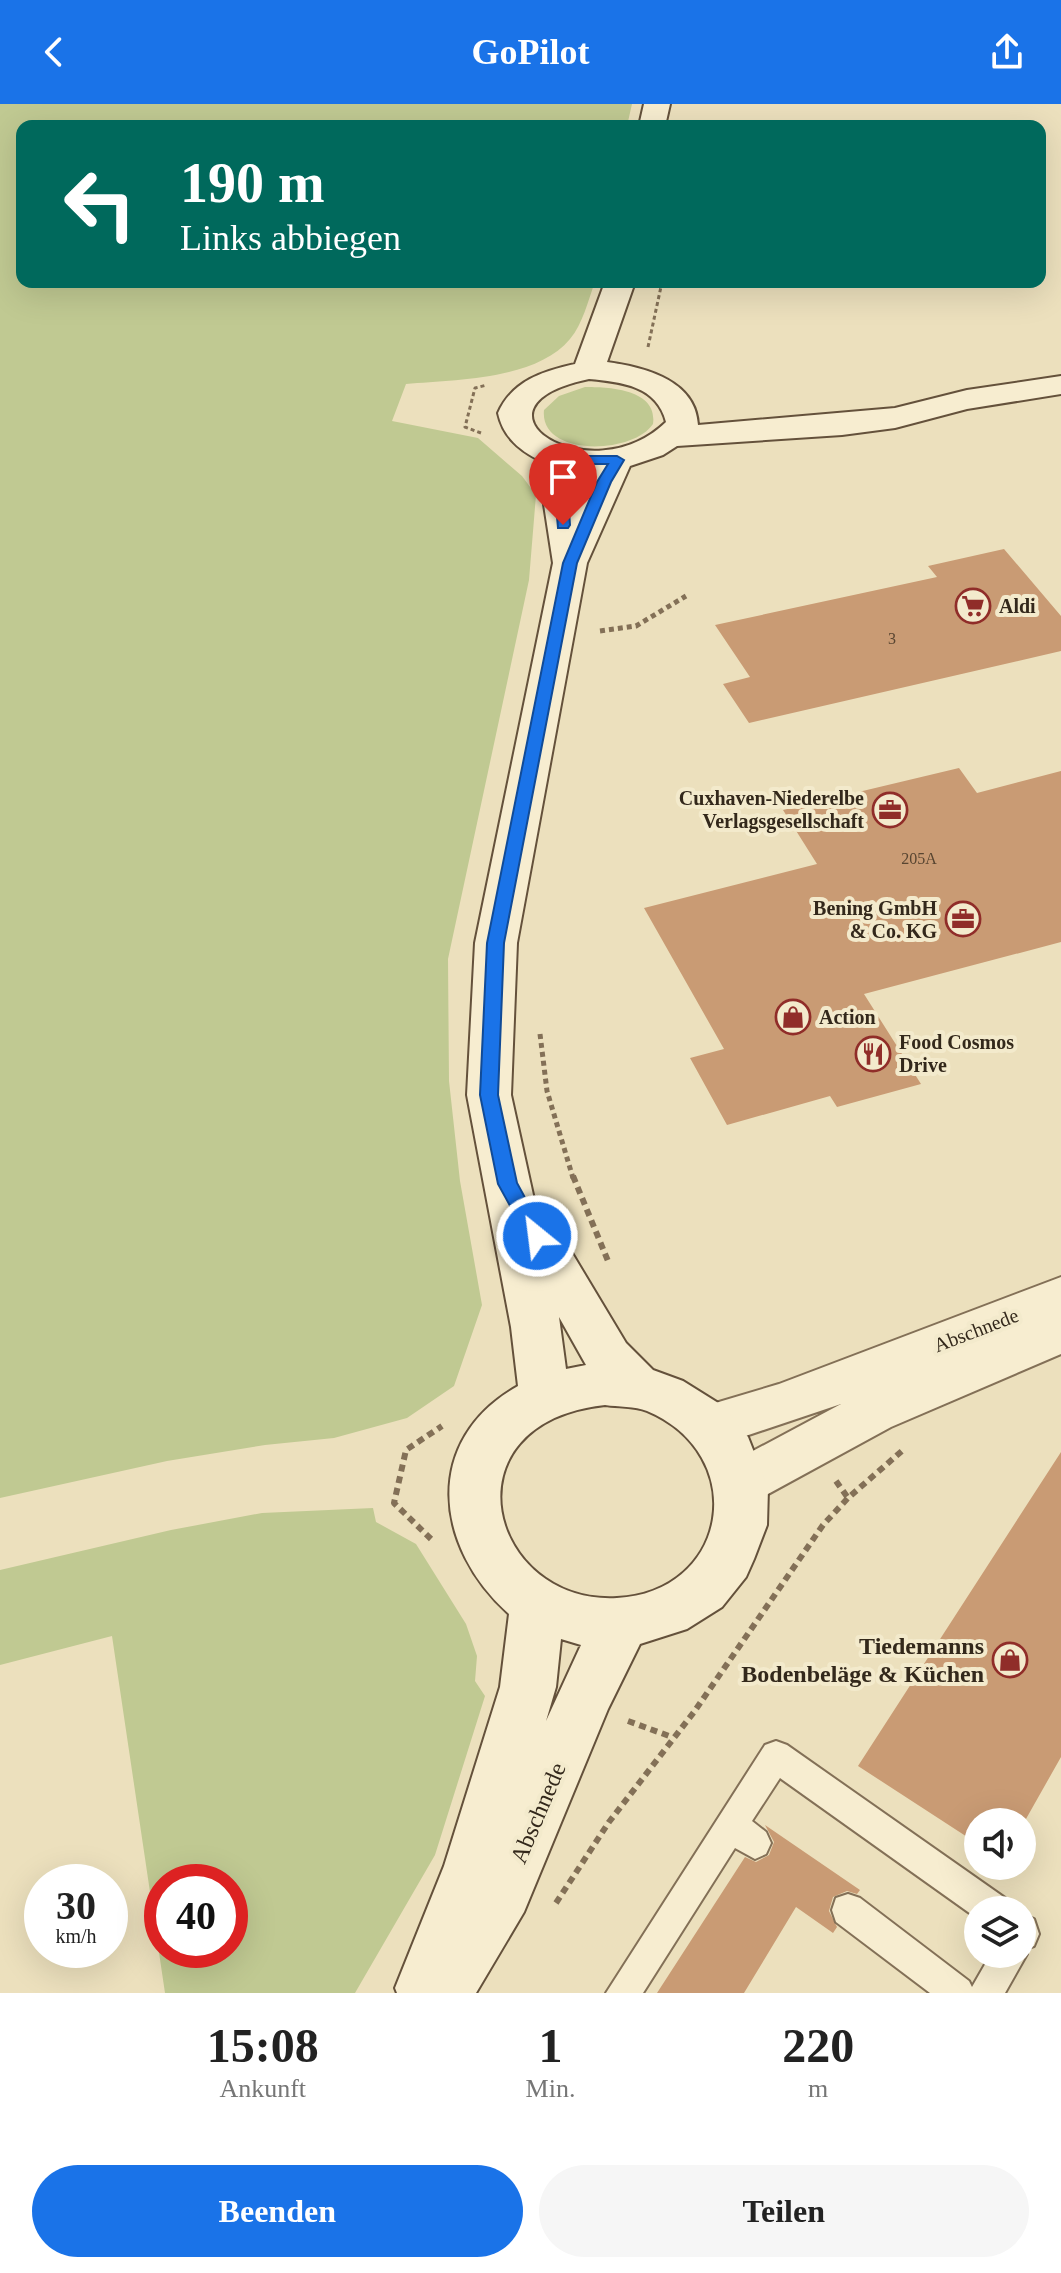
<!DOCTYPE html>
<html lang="de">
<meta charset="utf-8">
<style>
:root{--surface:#fff;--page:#f6f6f6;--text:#222;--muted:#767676;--accent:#1a73e8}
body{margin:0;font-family:"Times New Roman",serif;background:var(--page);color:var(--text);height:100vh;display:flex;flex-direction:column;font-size:30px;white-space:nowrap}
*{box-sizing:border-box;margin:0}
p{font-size:26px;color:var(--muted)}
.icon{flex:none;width:44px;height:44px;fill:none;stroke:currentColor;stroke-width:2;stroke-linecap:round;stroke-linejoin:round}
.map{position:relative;height:1889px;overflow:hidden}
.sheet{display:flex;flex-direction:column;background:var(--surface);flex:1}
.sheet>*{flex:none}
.guide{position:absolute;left:16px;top:16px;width:1030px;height:168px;border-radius:16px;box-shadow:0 8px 32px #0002;background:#00695c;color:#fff;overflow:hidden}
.buttons{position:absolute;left:964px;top:1704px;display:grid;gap:16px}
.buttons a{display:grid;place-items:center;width:72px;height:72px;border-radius:50%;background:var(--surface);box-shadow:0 8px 32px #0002;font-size:40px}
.speed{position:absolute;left:24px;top:1760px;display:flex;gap:16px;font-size:40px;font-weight:700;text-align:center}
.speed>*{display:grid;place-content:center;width:104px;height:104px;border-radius:50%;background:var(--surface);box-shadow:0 8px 32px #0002;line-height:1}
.speed small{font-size:20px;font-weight:400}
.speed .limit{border:12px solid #d22;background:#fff;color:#111}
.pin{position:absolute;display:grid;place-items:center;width:68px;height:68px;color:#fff;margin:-82px -34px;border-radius:50% 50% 50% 0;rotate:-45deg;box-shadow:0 0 8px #0007}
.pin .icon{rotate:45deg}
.me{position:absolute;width:88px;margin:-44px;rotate:331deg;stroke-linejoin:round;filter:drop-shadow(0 0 6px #0008)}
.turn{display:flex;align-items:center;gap:28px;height:168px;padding:0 32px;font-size:36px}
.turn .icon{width:104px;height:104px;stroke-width:2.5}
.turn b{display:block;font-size:56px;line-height:68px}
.eta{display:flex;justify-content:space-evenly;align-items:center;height:136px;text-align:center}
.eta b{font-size:48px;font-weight:700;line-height:56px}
.cta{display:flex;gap:16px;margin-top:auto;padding:16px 32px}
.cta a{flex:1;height:92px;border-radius:48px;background:var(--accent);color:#fff;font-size:32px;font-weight:700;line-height:92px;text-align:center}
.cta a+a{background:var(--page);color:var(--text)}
header{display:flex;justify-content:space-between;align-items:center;height:104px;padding:0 32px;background:var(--accent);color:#fff;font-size:36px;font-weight:700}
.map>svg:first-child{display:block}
</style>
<header><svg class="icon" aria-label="back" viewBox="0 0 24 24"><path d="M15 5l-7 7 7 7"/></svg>GoPilot<svg class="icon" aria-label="share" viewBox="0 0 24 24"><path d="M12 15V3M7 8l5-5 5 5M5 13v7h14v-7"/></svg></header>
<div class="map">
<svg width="1061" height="1889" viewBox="0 0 1061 1889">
<rect width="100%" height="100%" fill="#ece0bd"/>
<path fill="#c0c992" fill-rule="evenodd" d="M0,0H632L627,22H22V178H595C588,196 583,220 570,235C536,276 455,276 406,280L392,317L478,334L522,372L536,391L529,476L448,855L449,977L460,1077L482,1201L454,1282L407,1314L334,1334L265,1341L167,1357L0,1394Z
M585,283C609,283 658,285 653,320C632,351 539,353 544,306L559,292Z
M373,1404L376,1418L416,1440L466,1520L477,1552L475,1577L485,1592L435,1751L355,1889H165L112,1532L0,1561V1466L171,1426L262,1409ZM162,1778H230V1846H162Z"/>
<path fill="#c99b74" d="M1004,445L1061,512V547L749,619L723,580L750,573L715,521L937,473L928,462Z
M959,664L977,689L1061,667V838L864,890L921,980L837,1003L830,992L727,1021L690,954L724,945L644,804L817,760L783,706Z
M1061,1348V1653L1022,1722V1718H978V1740L858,1662Z
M765,1721L860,1786L857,1790L847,1787L833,1793L829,1807L837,1823L833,1829L796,1803L744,1889H657L745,1753L756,1758L769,1751L774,1738Z"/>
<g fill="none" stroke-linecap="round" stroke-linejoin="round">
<g stroke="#837057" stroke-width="4">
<path id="lane" d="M776,1637L787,1641L1005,1794L1009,1806H978V1815L780,1674L752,1717L766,1728L771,1739L766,1750L755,1755L735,1744L643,1889H606L765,1641Z
M848,1790L860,1794L969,1877L972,1883L991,1850H1022V1810L1034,1815L1039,1830L1034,1842L1025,1845L1027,1850L1005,1889H930L836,1818L832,1806L836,1794Z"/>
</g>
<g stroke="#837057" stroke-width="4">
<path id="street" d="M1061,1173V1250L891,1323L759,1395L741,1402L723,1395L715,1379L723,1363L841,1300L710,1344L692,1338L684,1322L692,1306L779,1280Z"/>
</g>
<g stroke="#64513b" stroke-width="4">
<path id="secondary" d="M644,0H670L665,22H639Z
M605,178H635L607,258C644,263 696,276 698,321L895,304L967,286L1061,272V290L967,305L895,324L842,331L677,342L663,351L630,362L587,459L517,839L511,991L535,1100L545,1104L626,1239L653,1266L683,1277L723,1302L748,1333L768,1384L767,1421L754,1455L746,1473L722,1503L687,1525L640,1540L608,1605L524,1808L476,1889H397L395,1884L444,1762L500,1583L509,1510C434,1443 422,1336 518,1282L511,1223L467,991L475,839L553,459L537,355C518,345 503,332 498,309C512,277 543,267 575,260ZM589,275C622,278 657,282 666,318C589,392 455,303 589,275ZM573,365L594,367L579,398ZM559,1213L586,1261L566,1265ZM605,1301C618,1303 635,1302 647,1307C751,1351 729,1488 617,1494C489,1501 441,1319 605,1301ZM561,1535L581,1541L546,1617L556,1583Z"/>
</g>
<path stroke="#837057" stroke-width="3" stroke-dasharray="4 3" stroke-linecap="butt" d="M648,243L662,178
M481,329L465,323L475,284L487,281"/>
<path stroke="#837057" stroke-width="5" stroke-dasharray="5 4" stroke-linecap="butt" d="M600,527L636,522L686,492
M540,930L547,987L573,1074"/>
<path stroke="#837057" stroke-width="6" stroke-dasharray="7 5" stroke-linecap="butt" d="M573,1072L608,1157
M836,1377L848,1394
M431,1435L394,1399L406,1346L442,1322
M628,1617L672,1633
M556,1799L609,1718L694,1608L823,1421L848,1394L903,1346"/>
<use href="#lane" fill="#f7edd0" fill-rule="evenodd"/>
<use href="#street" fill="#f7edd0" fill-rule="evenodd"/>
<use href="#secondary" fill="#f7edd0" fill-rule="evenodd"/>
</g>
<path fill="#1a73e8" stroke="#114b97" stroke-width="2" d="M552,345L582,352H617L624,356L611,378L577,459L504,839L498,991L517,1079L546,1132L544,1138H530L498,1080L480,991L487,839L563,459L597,378L608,360H582L560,355L567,378L570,421L568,424H558L554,378L545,349Z"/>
<defs>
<g id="supermarket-ring" transform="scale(1.8)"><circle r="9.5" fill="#f3eacc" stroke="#902d29" stroke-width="1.5"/><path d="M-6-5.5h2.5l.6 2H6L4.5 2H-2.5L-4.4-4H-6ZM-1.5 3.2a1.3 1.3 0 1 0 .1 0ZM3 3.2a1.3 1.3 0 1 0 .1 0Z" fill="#902d29"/></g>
<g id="office-ring" transform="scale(1.8)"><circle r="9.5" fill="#f3eacc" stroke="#902d29" stroke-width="1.5"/><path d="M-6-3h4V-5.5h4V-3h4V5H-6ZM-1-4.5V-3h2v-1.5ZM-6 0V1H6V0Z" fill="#902d29"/></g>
<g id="shop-ring" transform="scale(1.8)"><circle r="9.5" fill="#f3eacc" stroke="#902d29" stroke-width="1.5"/><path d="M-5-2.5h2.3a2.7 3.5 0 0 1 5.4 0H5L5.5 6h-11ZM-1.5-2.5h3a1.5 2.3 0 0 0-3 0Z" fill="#902d29"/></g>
<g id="restaurant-ring" transform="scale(1.8)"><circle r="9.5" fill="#f3eacc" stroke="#902d29" stroke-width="1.5"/><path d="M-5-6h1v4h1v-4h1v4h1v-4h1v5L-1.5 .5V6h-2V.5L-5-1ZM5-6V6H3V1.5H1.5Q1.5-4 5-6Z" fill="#902d29"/></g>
</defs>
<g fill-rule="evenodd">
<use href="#supermarket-ring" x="973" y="502"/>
<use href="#office-ring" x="890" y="706"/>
<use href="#office-ring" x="963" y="815"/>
<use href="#shop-ring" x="793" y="913"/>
<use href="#restaurant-ring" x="873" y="950"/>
<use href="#shop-ring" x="1010" y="1556"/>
</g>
<g text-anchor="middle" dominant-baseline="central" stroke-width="8" stroke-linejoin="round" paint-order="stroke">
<g font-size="16" fill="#584531">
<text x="892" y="534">3</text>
<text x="919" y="754">205A</text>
</g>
<g font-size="20" font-weight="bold" fill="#33281b" stroke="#f3eacc" text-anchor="start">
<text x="999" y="502">Aldi</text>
<text x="864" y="694" text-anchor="end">Cuxhaven-Niederelbe<tspan x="864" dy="23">Verlagsgesellschaft</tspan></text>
<text x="937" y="804" text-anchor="end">Bening GmbH<tspan x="937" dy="23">&amp; Co. KG</tspan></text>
<text x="819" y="913">Action</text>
<text x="899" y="938">Food Cosmos<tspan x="899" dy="23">Drive</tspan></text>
</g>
<g font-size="20" fill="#33281b" stroke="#f3eacc">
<text transform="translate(976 1226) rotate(-21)">Abschnede</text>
</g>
<g font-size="24" font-weight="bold" fill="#33281b" stroke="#f3eacc" text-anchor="end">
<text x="984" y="1542">Tiedemanns<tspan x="984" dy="28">Bodenbeläge &amp; Küchen</tspan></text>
</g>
<g font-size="24" fill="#33281b" stroke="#f3eacc">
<text transform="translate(538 1709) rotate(-67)">Abschnede</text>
</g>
</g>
</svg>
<div class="buttons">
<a><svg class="icon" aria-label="sound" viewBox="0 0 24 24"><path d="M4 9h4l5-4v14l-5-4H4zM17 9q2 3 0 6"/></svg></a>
<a><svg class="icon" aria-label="layers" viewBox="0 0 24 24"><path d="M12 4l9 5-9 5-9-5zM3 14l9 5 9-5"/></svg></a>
</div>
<div class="speed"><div>30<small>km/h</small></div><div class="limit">40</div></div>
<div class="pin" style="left:563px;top:421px;background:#d93025"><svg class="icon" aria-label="arrive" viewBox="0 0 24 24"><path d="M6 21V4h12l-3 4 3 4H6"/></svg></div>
<svg class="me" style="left:537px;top:1132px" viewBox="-20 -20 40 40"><circle r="17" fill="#1a73e8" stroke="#fff" stroke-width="3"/><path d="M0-11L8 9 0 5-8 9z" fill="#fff"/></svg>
<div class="guide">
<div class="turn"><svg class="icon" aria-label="left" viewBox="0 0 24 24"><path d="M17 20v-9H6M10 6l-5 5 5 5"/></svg><div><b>190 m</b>Links abbiegen</div></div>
</div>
</div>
<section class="sheet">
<div class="eta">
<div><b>15:08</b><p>Ankunft</p></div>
<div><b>1</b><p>Min.</p></div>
<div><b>220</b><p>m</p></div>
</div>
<div class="cta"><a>Beenden</a><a>Teilen</a></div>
</section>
